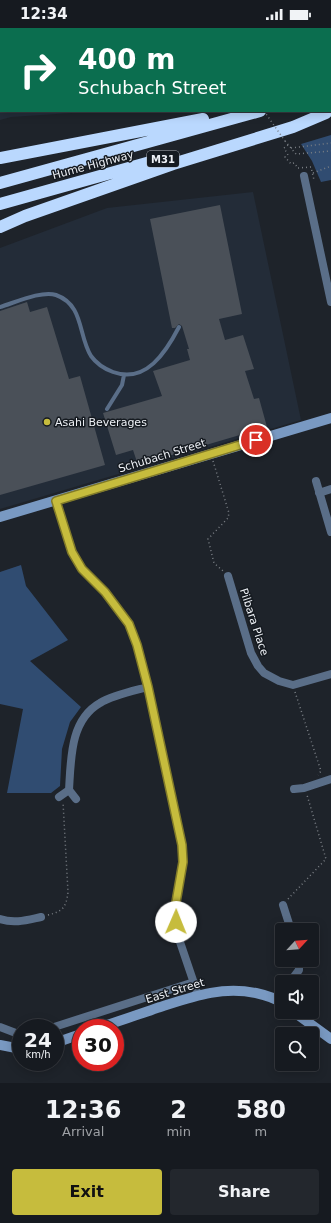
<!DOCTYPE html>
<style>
:root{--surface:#161a20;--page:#23272d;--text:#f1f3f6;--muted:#9ea1a5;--line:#35383e;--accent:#c6bc3d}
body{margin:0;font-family:"DejaVu Sans",sans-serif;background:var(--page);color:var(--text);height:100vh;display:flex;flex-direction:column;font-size:15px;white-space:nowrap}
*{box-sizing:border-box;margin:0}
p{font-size:13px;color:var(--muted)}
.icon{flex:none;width:22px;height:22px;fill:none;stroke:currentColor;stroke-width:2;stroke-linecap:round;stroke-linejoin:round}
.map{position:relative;height:1055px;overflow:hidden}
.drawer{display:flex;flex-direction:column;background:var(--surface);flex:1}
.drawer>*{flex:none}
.guide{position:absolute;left:0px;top:0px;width:331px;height:84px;box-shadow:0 2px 10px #0003,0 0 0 1px var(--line);background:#0b6e4f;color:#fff;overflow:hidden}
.needle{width:26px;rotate:64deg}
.tools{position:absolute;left:275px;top:895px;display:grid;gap:8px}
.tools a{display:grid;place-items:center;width:44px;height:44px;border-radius:4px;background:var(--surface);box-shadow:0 2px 10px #0003,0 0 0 1px var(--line);font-size:20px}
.speed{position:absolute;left:12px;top:991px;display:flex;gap:8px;font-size:20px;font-weight:700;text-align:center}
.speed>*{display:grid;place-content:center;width:52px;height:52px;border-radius:50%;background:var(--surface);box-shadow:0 2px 10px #0003,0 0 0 1px var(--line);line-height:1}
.speed small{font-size:10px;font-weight:400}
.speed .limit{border:6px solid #d22;background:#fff;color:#111}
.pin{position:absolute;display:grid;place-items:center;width:34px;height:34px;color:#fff;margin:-17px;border:2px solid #fff;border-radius:50%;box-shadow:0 1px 4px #0007}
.me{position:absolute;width:44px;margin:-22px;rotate:1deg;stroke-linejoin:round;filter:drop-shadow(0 0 3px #0008)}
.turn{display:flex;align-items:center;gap:14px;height:84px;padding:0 12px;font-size:18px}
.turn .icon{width:52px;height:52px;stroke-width:2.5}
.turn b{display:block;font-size:28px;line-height:34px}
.eta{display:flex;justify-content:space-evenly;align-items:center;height:68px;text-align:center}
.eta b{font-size:24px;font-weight:800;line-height:28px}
.button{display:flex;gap:8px;margin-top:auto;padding:8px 12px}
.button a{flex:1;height:46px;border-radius:4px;background:var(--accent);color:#111;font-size:16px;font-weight:800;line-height:46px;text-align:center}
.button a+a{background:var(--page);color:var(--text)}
.status{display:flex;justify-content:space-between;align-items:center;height:28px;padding:0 20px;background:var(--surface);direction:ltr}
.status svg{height:11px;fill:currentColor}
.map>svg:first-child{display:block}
</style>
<div class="status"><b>12:34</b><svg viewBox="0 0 49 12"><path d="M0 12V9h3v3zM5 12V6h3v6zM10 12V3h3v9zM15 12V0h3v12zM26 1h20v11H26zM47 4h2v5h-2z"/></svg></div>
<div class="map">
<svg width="331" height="1055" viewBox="0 0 331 1055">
<rect width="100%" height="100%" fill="#1e232a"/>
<path fill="#232c38" d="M124,0H331V43L330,44V1H121Z
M0,43H1V83H102L11,89L0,92Z
M253,164L301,392L0,481V220L107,180Z"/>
<path fill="#304c71" d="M0,0H125L1,1L0,46Z
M331,107V152L321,154L312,133L301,116Z
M21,537L26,558L68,612L30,633L81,679L70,694L62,721L60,758L51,765H7L23,681L0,676V544Z"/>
<path fill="#4a5058" d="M220,177L242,286L219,291L225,312L243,307L254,341L245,343L254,371L259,370L267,399L138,437L133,422L116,427L103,385L162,368L153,343L190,332L187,321H189L182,298L179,296L175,300H172L150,191Z
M27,274L30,284L47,279L69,351L80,348L105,437L0,467V283Z"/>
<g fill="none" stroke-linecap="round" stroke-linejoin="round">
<path stroke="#7a7f85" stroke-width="1.5" stroke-dasharray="1 3" stroke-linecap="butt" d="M206,0L207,1
M285,113L296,126L331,123
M288,117L284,120L288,127L285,129L291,136L294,135L298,140
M291,120L331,115
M298,140L311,139L314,152
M313,145L331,138
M213,433L229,485L228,490L208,511L214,535L223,543
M295,664L321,743L318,747
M288,871L326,831L307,767
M48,887C63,883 66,880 68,864L63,774"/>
<path stroke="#5a6e88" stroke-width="4" d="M0,279C14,275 42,262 56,267C84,277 78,307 91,328C96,335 105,341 113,344C146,356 166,324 179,299
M107,381L122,357L124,347"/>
<path stroke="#5a6e88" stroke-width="8" d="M304,148L331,274
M316,453L331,504
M319,465L331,461
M56,473L72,524L82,541L105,564L129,596L137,617L148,659L182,817L183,834L175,880L176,895L179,911L198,967
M228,548L251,625L258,638L264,645L279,653L293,657L331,646
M294,761L304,760L331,751
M59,769L69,762
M76,771L69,762C71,731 70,692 100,675C113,667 133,663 148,659
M283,877L291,902
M0,891C14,896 27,892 41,889
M290,954L299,942V932
M0,999L21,1007
M51,1000L194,954"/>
<path stroke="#7999c2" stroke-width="10" d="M58,1L62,0
M0,19H1
M0,489L331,390
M294,984L331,1011
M99,1000C118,993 138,987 157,980C192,969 220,958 256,965C265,967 275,970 282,975
M55,1015L81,1006
M0,1017L21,1021"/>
<path stroke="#bad8fe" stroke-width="12" d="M330,63H331
M0,130L203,91
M0,155L260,83
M0,176L168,129
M0,199L25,188L173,136L293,99L326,85"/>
<path stroke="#c1c4ca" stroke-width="2.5" stroke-dasharray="2 4" stroke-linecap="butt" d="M238,1L241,0
M0,73L1,72"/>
<path stroke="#7a7f85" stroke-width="1.5" stroke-dasharray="1 3" stroke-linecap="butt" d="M264,83L285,113"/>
</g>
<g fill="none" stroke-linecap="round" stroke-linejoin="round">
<g stroke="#817a28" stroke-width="10">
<path id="route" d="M176,894L175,880L183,834L182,817L148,659L137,617L129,596L105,564L82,541L72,524L56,473L256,412"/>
</g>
<use href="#route" stroke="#c6bc3d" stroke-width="7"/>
</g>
<circle fill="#c6bc3d" stroke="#151a20" stroke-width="1.5" cx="47" cy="394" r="4"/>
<g text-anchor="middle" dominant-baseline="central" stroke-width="3" stroke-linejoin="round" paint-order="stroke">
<rect fill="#151a20" stroke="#acb0b5" stroke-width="1" x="147" y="123" width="32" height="16" rx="3"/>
<g font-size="10" font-weight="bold" fill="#edf0f5">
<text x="163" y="131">M31</text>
</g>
<g font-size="11" fill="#edf0f5" stroke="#151a20">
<text transform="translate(93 137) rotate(-15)">Hume Highway</text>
<text transform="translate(162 428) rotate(-17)">Schubach Street</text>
<text transform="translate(254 594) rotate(72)">Pilbara Place</text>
<text transform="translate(175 963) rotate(-17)">East Street</text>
</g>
<g font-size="11" fill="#edf0f5" stroke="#151a20" text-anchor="start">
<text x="55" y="394">Asahi Beverages</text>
</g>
</g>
</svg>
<div class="tools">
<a><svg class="needle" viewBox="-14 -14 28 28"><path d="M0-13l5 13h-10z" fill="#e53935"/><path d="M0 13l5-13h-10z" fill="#9ea1a5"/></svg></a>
<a><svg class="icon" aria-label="sound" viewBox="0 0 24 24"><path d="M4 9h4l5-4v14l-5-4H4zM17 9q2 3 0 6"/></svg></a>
<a><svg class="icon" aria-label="search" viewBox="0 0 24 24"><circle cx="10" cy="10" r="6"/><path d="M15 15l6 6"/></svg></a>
</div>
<div class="speed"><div>24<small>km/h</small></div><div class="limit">30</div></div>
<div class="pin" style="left:256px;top:412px;background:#d93025"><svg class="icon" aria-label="arrive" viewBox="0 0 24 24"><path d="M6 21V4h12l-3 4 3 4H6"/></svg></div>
<svg class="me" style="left:176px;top:894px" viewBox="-20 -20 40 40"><circle r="19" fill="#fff"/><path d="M0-13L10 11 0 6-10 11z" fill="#c6bc3d"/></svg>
<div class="guide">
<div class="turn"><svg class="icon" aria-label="right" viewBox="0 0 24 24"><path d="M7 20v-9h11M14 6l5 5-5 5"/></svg><div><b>400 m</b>Schubach Street</div></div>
</div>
</div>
<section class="drawer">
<div class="eta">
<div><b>12:36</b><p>Arrival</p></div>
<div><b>2</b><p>min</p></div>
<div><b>580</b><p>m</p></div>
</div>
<div class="button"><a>Exit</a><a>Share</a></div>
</section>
